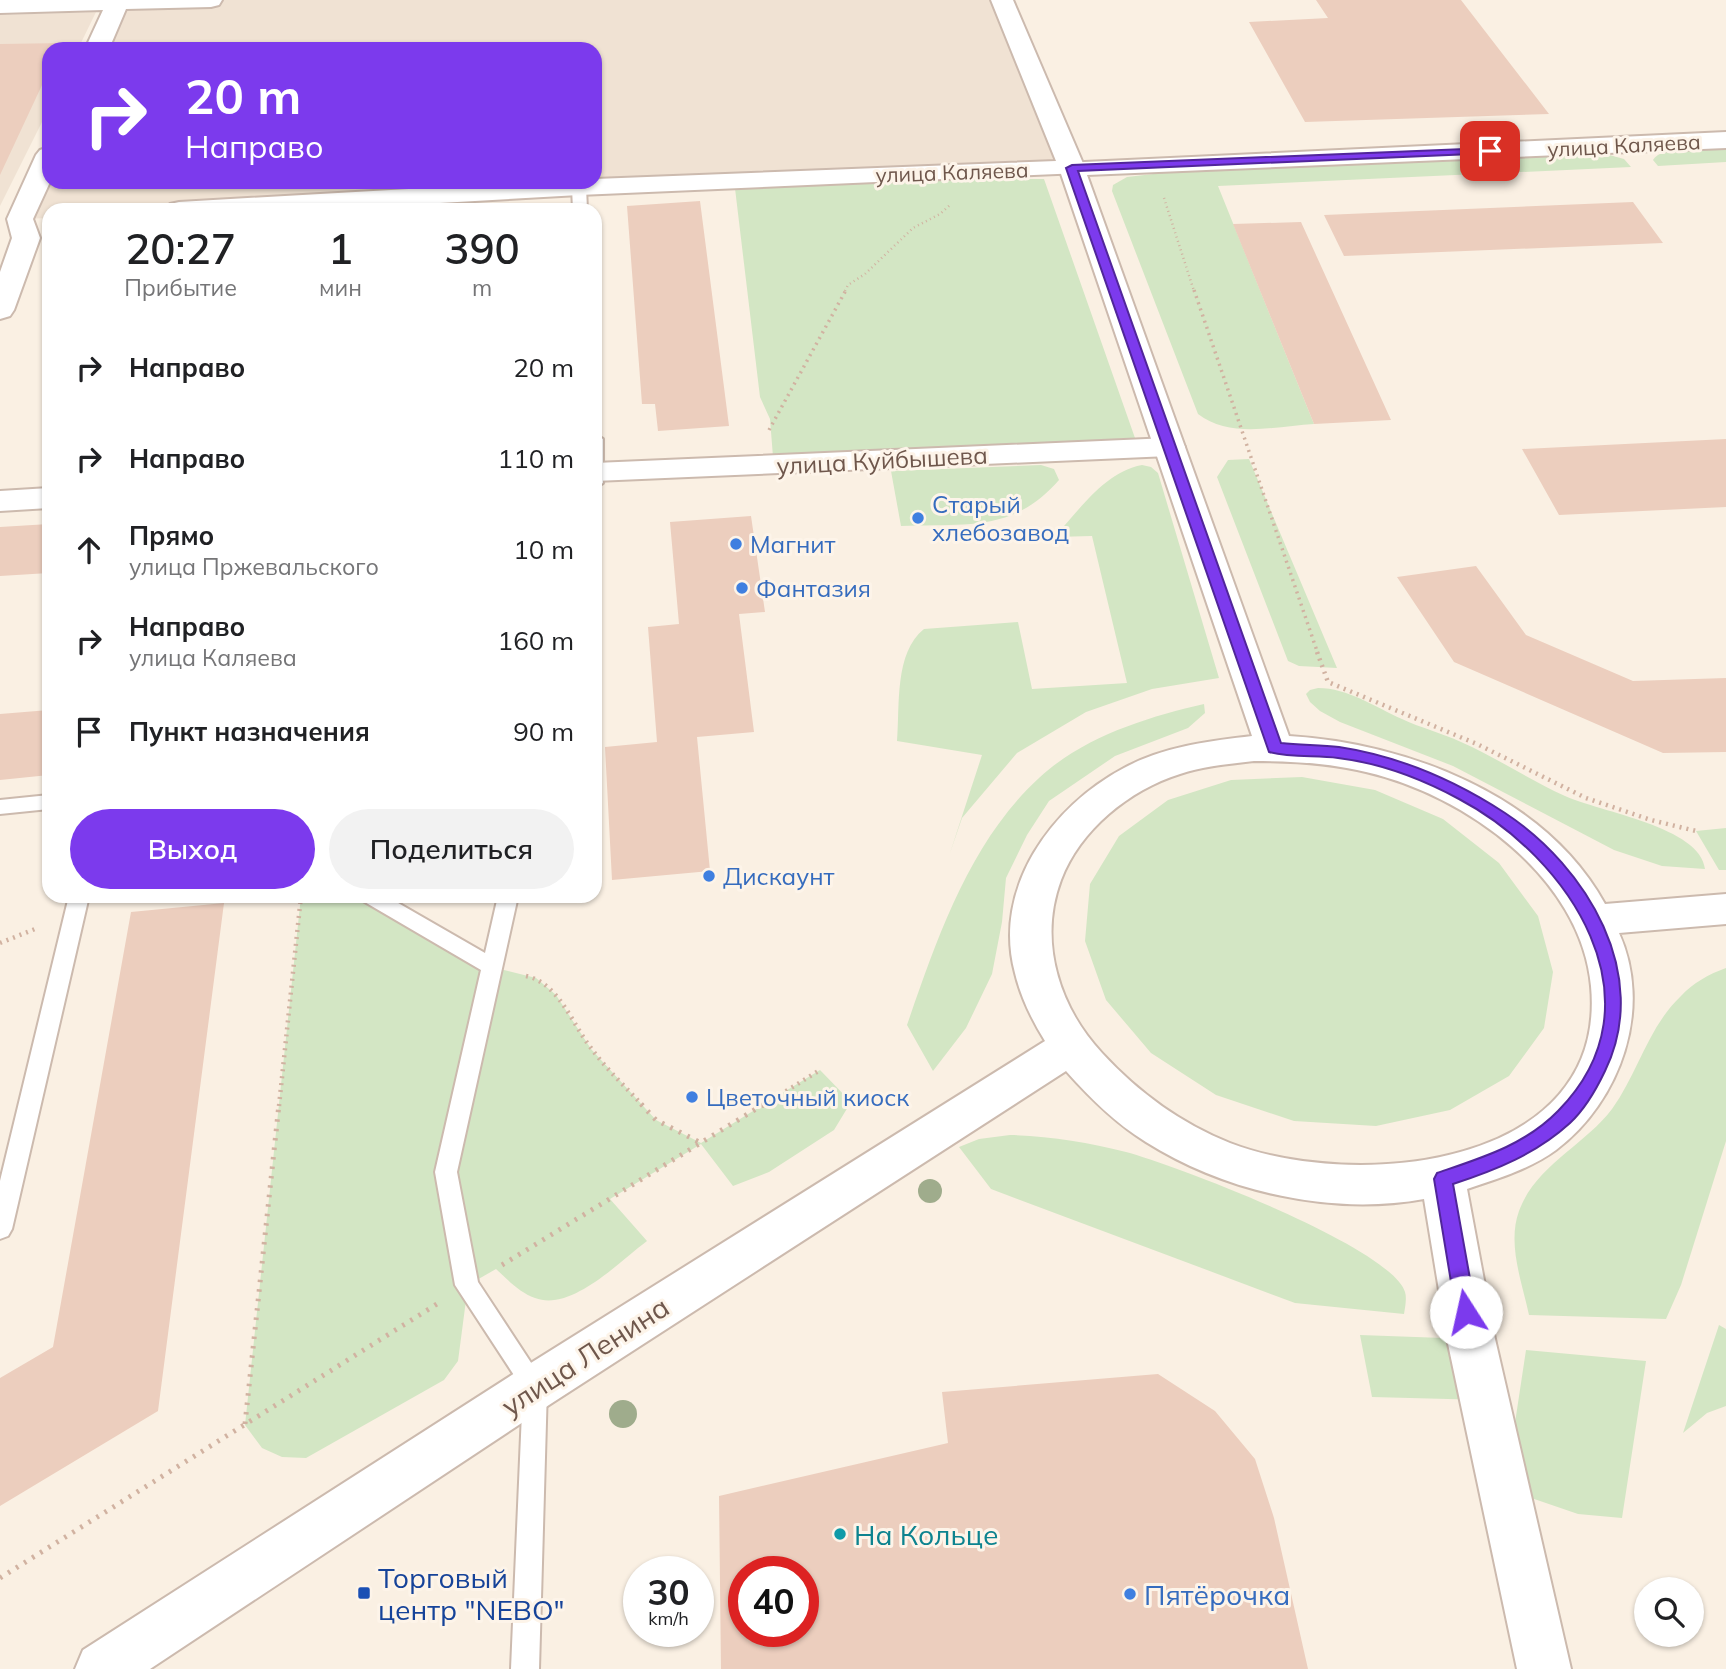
<!DOCTYPE html>
<html lang="ru">
<meta charset="utf-8">
<style>
:root{--surface:#fff;--page:#f2f2f2;--text:#202124;--muted:#757577;--accent:#7c3aed}
body{margin:0;font-family:Mulish,sans-serif;background:var(--page);color:var(--text);height:100vh;display:flex;flex-direction:column;font-size:26px;white-space:nowrap}
*{box-sizing:border-box;margin:0}
p{font-size:23px;color:var(--muted)}
.icon{flex:none;width:38px;height:38px;fill:none;stroke:currentColor;stroke-width:2;stroke-linecap:round;stroke-linejoin:round}
.map{position:relative;flex:1;overflow:hidden}
.sheet{position:absolute;left:42px;top:203px;width:560px;height:700px;display:flex;flex-direction:column;background:var(--surface);border-radius:21px;box-shadow:0 2px 5px #0004}
.sheet>*{flex:none}
.guide{position:absolute;left:42px;top:42px;width:560px;height:147px;border-radius:21px;box-shadow:0 2px 5px #0004;background:#7c3aed;color:#fff;overflow:hidden}
.tools{position:absolute;left:1634px;top:1577px;display:grid;gap:14px}
.tools a{display:grid;place-items:center;width:70px;height:70px;border-radius:50%;background:var(--surface);box-shadow:0 2px 5px #0004;font-size:35px}
.speed{position:absolute;left:623px;top:1556px;display:flex;gap:14px;font-size:35px;font-weight:700;text-align:center}
.speed>*{display:grid;place-content:center;width:91px;height:91px;border-radius:50%;background:var(--surface);box-shadow:0 2px 5px #0004;line-height:1}
.speed small{font-size:18px;font-weight:400}
.speed .limit{border:10px solid #d22;background:#fff;color:#111}
.pin{position:absolute;display:grid;place-items:center;width:60px;height:60px;color:#fff;margin:-30px;border-radius:14px;box-shadow:0 4px 10px #0006}
.me{position:absolute;width:77px;margin:-38px;rotate:350deg;stroke-linejoin:round;filter:drop-shadow(0 0 5px #0008)}
.turn{display:flex;align-items:center;gap:24px;height:147px;padding:0 28px;font-size:32px}
.turn .icon{width:91px;height:91px;stroke-width:2.5}
.turn b{display:block;font-size:49px;line-height:60px}
.eta{display:flex;justify-content:space-evenly;align-items:center;height:119px;text-align:center}
.eta b{font-size:42px;font-weight:600;line-height:49px}
.action{display:flex;gap:14px;margin-top:auto;padding:14px 28px}
.action a{flex:1;height:80px;border-radius:42px;background:var(--accent);color:#fff;font-size:28px;font-weight:600;line-height:80px;text-align:center}
.action a+a{background:var(--page);color:var(--text)}
ul{padding:0;list-style:none}
li{display:flex;align-items:center;gap:21px;height:91px;padding:0 28px}
li div{flex:1}
li b{display:block;font-size:26px}
li em{font-style:normal}
.map>svg:first-child{display:block}
</style>
<div class="map">
<svg width="1726" height="1669" viewBox="0 0 1726 1669">
<rect width="100%" height="100%" fill="#faf0e3"/>
<path fill="#f0e2d3" d="M0,0H1002L1072,168L179,210H49V218L20,219L49,182H595V49H97L118,4Z
M96,12L78,49H49V108L0,206V15Z"/>
<path fill="#d3e6c4" d="M1726,147V162L1658,166L1653,160C1661,145 1709,148 1726,147Z
M1602,153L1624,159L1631,167L1218,186L1314,424C1277,426 1230,439 1198,414L1112,191L1113,185L1127,177L1162,173Z
M1044,179L1135,438L773,457L770,419L760,397L734,180Z
M1249,459L1337,668L1299,666L1288,661L1217,477L1228,460Z
M1041,465L1054,469L1059,480C1013,533 965,523 901,526L891,471Z
M1142,465L1151,467L1158,473L1219,678L1152,689L1086,712L1017,753L962,818L950,853L982,755L897,741C900,706 894,653 924,629L1018,622L1032,689L1127,683L1092,536L1054,537C1079,511 1104,472 1142,465Z
M1318,688C1348,688 1375,707 1402,719C1421,728 1442,733 1461,742C1497,758 1530,780 1565,796C1600,812 1701,827 1705,869L1662,866L1614,850L1453,766L1340,722L1320,711L1310,702L1306,694L1310,690Z
M1204,704L1205,713L1188,728L1115,756L1049,801L1027,835L1006,878L1002,922L992,974L966,1028L933,1071L907,1025C937,938 970,841 1039,778C1083,737 1147,717 1204,704Z
M1302,777L1375,790L1443,819L1499,863L1538,916L1553,972L1544,1028L1509,1076L1450,1110L1376,1126L1294,1121L1216,1095L1151,1053L1106,1000L1085,941L1090,884L1119,836L1168,800L1231,780Z
M1726,828V870H1719L1696,831Z
M301,896H370L492,967L536,978L556,995L591,1049L656,1120L701,1143L820,1070L851,1102L834,1130L769,1172L733,1186L701,1144L610,1199L647,1241C619,1262 571,1312 535,1298C519,1292 508,1280 496,1269L468,1285L458,1361L444,1380L306,1458L282,1457L262,1448L245,1425Z
M1726,968V1141L1681,1285L1666,1319L1529,1315C1522,1282 1507,1244 1519,1211C1536,1165 1584,1146 1612,1109C1638,1073 1648,1027 1681,996C1693,983 1709,974 1726,968Z
M1010,1135C1049,1136 1088,1142 1126,1152C1175,1165 1391,1247 1405,1292C1407,1298 1405,1308 1404,1314L1295,1303L991,1189L959,1147L979,1139Z
M1719,1325L1726,1329V1406L1707,1413L1683,1433Z
M1360,1335L1471,1339L1486,1400L1372,1397Z
M1526,1350L1646,1361L1622,1518L1578,1514L1505,1489Z"/>
<path fill="#eccebe" fill-rule="evenodd" d="M1316,0H1461L1549,114L1305,122L1249,22L1328,18Z
M64,43L60,49H49V70L0,175V44Z
M700,201L729,426L658,431L655,404H642L627,206Z
M1633,202L1663,243L1344,256L1324,215Z
M1301,222L1391,420L1314,424L1233,224Z
M1726,439V507L1559,515L1522,449Z
M751,516L765,612L739,614L754,732L697,737L710,871L612,880L605,747L657,742L648,627L679,624L670,522Z
M49,524V573L0,576V527Z
M1476,566L1526,635L1633,681L1726,678V752L1663,753L1454,662L1397,577Z
M49,710V775L0,780V714Z
M224,903L158,1411L0,1506V1378L53,1347L131,912Z
M1158,1374L1215,1411L1255,1459L1274,1518L1308,1669H721L719,1496L948,1443L942,1392ZM744,1572H803V1631H744Z"/>
<g fill="none" stroke-linecap="round" stroke-linejoin="round">
<g stroke="#ccbaae" stroke-width="4">
<path id="service" d="M579,183L586,187L587,210H573L572,187Z
M595,434L603,439V483L595,488Z
M49,795V809L0,814V800Z
M69,896H89L12,1229L8,1236L0,1239V1181Z
M360,896H386L485,953L498,896H518L457,1172L478,1282L547,1387L539,1669H511L523,1389L455,1285L435,1172L481,970L363,901Z"/>
</g>
<g stroke="#ccbaae" stroke-width="4">
<path id="minor" d="M0,0H222L219,5L211,7L126,9L109,49H85L103,10L0,13Z
M991,0H1013L1085,168L1081,173L579,195L317,210H166L170,204L179,202L530,182H595V179L1056,161Z
M49,147L50,182L33,219L40,238L14,310L10,316L0,319V272L12,238L7,219L36,155L40,150Z
M1169,438L1180,440L1185,447L1180,454L1169,456L595,481V463Z
M49,488V508L0,511V491Z"/>
</g>
<g stroke="#ccbaae" stroke-width="4">
<path id="tertiary" d="M1726,132V148L1087,175L1289,736C1407,743 1545,795 1605,904L1726,894V924L1619,933C1653,1008 1621,1101 1556,1150C1530,1169 1497,1179 1467,1189L1495,1339L1571,1669H1517L1447,1339L1424,1199C1332,1216 1225,1192 1146,1142C1115,1123 1090,1098 1066,1071L552,1403L150,1669H75L83,1650L518,1371L1045,1041C1032,1020 1021,998 1015,973C992,888 1052,806 1124,768C1162,747 1209,741 1252,736L1059,168L1063,163ZM1254,761C1292,761 1329,763 1366,772C1466,795 1581,878 1591,986C1608,1169 1354,1191 1230,1143C1180,1123 1138,1092 1102,1053C1059,1007 1038,941 1061,880C1080,830 1129,790 1180,774C1204,766 1229,764 1254,761Z"/>
</g>
<path stroke="#d1b2a1" stroke-width="2.5" stroke-dasharray="1 3.5" stroke-linecap="butt" d="M1164,198L1194,291
M845,291L848,285L865,274L913,228L940,214L950,205"/>
<path stroke="#d1b2a1" stroke-width="3.5" stroke-dasharray="2 4.5" stroke-linecap="butt" d="M1194,290L1318,654
M769,430L846,290"/>
<path stroke="#d1b2a1" stroke-width="4.5" stroke-dasharray="2 5" stroke-linecap="butt" d="M1317,652L1328,682L1477,744L1586,798L1651,820L1696,831
M0,943L35,929
M526,976C559,983 572,1024 591,1048C606,1069 626,1087 643,1106
M279,1106L301,896
M762,1106L820,1070"/>
<path stroke="#d1b2a1" stroke-width="5" stroke-dasharray="2.5 7" stroke-linecap="butt" d="M641,1104L656,1120L701,1143
M502,1265L764,1104
M245,1424L279,1104
M0,1578L437,1304"/>
<use href="#service" fill="#fff" fill-rule="evenodd"/>
<use href="#minor" fill="#fff" fill-rule="evenodd"/>
<use href="#tertiary" fill="#fff" fill-rule="evenodd"/>
</g>
<g fill="#9fac8c">
<circle cx="930" cy="1191" r="12"/>
<circle cx="623" cy="1414" r="14"/>
</g>
<path fill="#7c3aed" stroke="#51269a" stroke-width="2" d="M1490,148H1494V153L1078,171L1281,743C1300,745 1320,745 1339,747C1398,756 1456,781 1505,813C1587,867 1652,975 1605,1071C1596,1090 1585,1109 1570,1123C1536,1154 1496,1170 1453,1184L1476,1312L1473,1318L1466,1321L1459,1318L1456,1312L1434,1179L1437,1173C1481,1158 1525,1145 1558,1111C1666,1002 1569,857 1459,799C1422,779 1380,763 1338,758C1316,755 1291,758 1269,752L1066,168L1072,165Z"/>
<g fill="#3f7fe0" stroke="#fdf4e9" stroke-width="2.5">
<circle cx="918" cy="518" r="7"/>
<circle cx="736" cy="544" r="7"/>
<circle cx="742" cy="588" r="7"/>
<circle cx="709" cy="876" r="7"/>
<circle cx="692" cy="1097" r="7"/>
<circle cx="1130" cy="1594" r="7"/>
</g>
<circle fill="#0f9aa8" stroke="#fdf4e9" stroke-width="2.5" cx="840" cy="1534" r="7"/>
<rect fill="#1a4fb4" stroke="#fdf4e9" stroke-width="2.5" x="357" y="1586" width="14" height="14" rx="3.5"/>
<g text-anchor="middle" dominant-baseline="central" stroke-width="6" stroke-linejoin="round" paint-order="stroke">
<g font-size="21" fill="#6f574c" stroke="#fdf4e9">
<text transform="translate(1624 145) rotate(-3)">улица Каляева</text>
<text transform="translate(952 172) rotate(-2)">улица Каляева</text>
</g>
<g font-size="24" fill="#6f574c" stroke="#fdf4e9">
<text transform="translate(882 460) rotate(-3)">улица Куйбышева</text>
</g>
<g font-size="24" fill="#366cbe" stroke="#fdf4e9" text-anchor="start">
<text x="932" y="504">Старый<tspan x="932" dy="28">хлебозавод</tspan></text>
<text x="750" y="544">Магнит</text>
<text x="756" y="588">Фантазия</text>
<text x="723" y="876">Дискаунт</text>
<text x="706" y="1097">Цветочный киоск</text>
</g>
<g font-size="28" fill="#6f574c" stroke="#fdf4e9">
<text transform="translate(585 1356) rotate(-33)">улица Ленина</text>
</g>
<g font-size="28" fill="#0d838f" stroke="#fdf4e9" text-anchor="start">
<text x="854" y="1534">На Кольце</text>
</g>
<g font-size="28" fill="#164399" stroke="#fdf4e9" text-anchor="start">
<text x="378" y="1577">Торговый<tspan x="378" dy="32">центр "NEBO"</tspan></text>
</g>
<g font-size="28" fill="#366cbe" stroke="#fdf4e9" text-anchor="start">
<text x="1144" y="1594">Пятёрочка</text>
</g>
</g>
</svg>
<div class="tools">
<a><svg class="icon" aria-label="search" viewBox="0 0 24 24"><circle cx="10" cy="10" r="6"/><path d="M15 15l6 6"/></svg></a>
</div>
<div class="speed"><div>30<small>km/h</small></div><div class="limit">40</div></div>
<div class="pin" style="left:1490px;top:151px;background:#d93025"><svg class="icon" aria-label="arrive" viewBox="0 0 24 24"><path d="M6 21V4h12l-3 4 3 4H6"/></svg></div>
<svg class="me" style="left:1466px;top:1312px" viewBox="-20 -20 40 40"><circle r="19" fill="#fff"/><path d="M0-13L10 11 0 6-10 11z" fill="#7c3aed"/></svg>
<div class="guide">
<div class="turn"><svg class="icon" aria-label="right" viewBox="0 0 24 24"><path d="M7 20v-9h11M14 6l5 5-5 5"/></svg><div><b>20 m</b>Направо</div></div>
</div>
<section class="sheet">
<div class="eta">
<div><b>20:27</b><p>Прибытие</p></div>
<div><b>1</b><p>мин</p></div>
<div><b>390</b><p>m</p></div>
</div>
<ul>
<li><svg class="icon" aria-label="right" viewBox="0 0 24 24"><path d="M7 20v-9h11M14 6l5 5-5 5"/></svg><div><b>Направо</b></div><em>20 m</em></li>
<li><svg class="icon" aria-label="right" viewBox="0 0 24 24"><path d="M7 20v-9h11M14 6l5 5-5 5"/></svg><div><b>Направо</b></div><em>110 m</em></li>
<li><svg class="icon" aria-label="ahead" viewBox="0 0 24 24"><path d="M12 20V5M6 11l6-6 6 6"/></svg><div><b>Прямо</b><p>улица Пржевальского</p></div><em>10 m</em></li>
<li><svg class="icon" aria-label="right" viewBox="0 0 24 24"><path d="M7 20v-9h11M14 6l5 5-5 5"/></svg><div><b>Направо</b><p>улица Каляева</p></div><em>160 m</em></li>
<li><svg class="icon" aria-label="arrive" viewBox="0 0 24 24"><path d="M6 21V4h12l-3 4 3 4H6"/></svg><div><b>Пункт назначения</b></div><em>90 m</em></li>
</ul>
<div class="action"><a>Выход</a><a>Поделиться</a></div>
</section>
</div>
